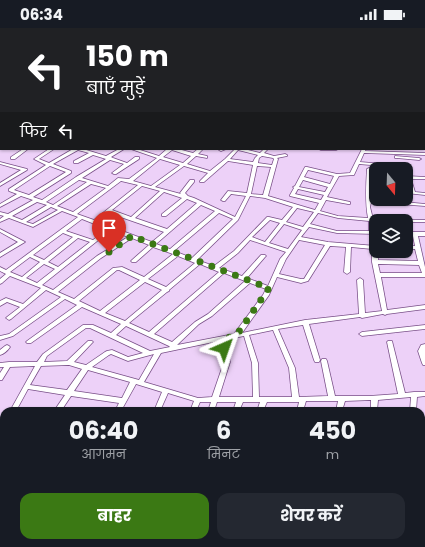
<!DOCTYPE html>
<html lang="hi">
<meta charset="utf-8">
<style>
:root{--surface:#171b24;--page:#242831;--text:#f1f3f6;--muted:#9ea1a6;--accent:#3b7914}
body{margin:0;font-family:Poppins,"Noto Sans Devanagari",sans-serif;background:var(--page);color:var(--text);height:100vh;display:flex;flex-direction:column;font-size:15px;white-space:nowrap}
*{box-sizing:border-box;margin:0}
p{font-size:13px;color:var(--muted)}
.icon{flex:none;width:22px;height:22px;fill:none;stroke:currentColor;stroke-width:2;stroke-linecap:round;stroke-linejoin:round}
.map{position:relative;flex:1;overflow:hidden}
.details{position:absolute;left:0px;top:379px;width:425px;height:140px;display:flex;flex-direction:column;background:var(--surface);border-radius:12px 12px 0 0;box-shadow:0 1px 3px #0004}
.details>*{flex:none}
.hud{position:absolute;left:0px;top:0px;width:425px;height:122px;box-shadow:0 1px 3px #0004;background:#202124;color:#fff;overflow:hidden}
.needle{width:26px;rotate:161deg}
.buttons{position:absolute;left:369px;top:134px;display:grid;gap:8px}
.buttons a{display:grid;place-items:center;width:44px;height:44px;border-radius:8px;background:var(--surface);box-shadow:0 1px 3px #0004;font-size:20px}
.pin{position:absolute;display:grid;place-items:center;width:34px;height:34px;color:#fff;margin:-41px -17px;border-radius:50% 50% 50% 0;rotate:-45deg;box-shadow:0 0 4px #0007}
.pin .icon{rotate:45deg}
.me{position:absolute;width:44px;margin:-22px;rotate:43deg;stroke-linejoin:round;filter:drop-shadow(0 0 3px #0008)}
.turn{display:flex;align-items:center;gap:14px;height:84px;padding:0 20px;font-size:18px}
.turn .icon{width:52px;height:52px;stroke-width:2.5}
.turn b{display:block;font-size:28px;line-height:34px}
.then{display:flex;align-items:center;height:38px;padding:0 20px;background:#0003;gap:8px;font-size:15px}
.eta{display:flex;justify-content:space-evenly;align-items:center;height:68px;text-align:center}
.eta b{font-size:24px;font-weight:700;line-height:28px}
.button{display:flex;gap:8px;margin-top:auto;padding:8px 20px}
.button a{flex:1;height:46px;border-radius:12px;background:var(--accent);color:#fff;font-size:16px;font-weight:700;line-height:46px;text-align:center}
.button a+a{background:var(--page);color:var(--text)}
.status{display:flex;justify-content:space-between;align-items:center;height:28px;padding:0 20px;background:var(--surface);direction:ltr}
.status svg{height:11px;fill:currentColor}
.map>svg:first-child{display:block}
</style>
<div class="status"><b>06:34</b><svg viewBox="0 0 49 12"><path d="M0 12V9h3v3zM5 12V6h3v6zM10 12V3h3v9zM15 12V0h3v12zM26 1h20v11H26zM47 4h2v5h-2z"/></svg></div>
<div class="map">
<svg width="425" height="519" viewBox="0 0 425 519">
<rect width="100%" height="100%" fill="#edd1f8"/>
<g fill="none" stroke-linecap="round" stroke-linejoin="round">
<path stroke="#845a94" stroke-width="1" d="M62,0L67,1"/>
<g stroke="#794f88" stroke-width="1.5">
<path id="street" d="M94,0H98L96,1H92Z
M107,0H116L119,1H110Z
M125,0H129L128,1H124Z
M142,0H150L152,1H140Z
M159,0L164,1H157Z
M197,0H200L201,1H195Z
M228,0H232L231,1H227Z
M251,0H260L263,1H254Z
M271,0H275L274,1H270Z
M350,0H354L353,1H349Z
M366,0H370V1H366Z
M377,0H379L380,1H375Z
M396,0H406L409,1H399Z
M424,1H425V3H424Z
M0,11H1V13H0Z
M424,15H425V17H424Z
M0,18H1V21H0Z
M424,24H425V26H424Z
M0,25H1V27H0Z
M424,28H425V30H424Z
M0,44H1V47H0Z
M424,45H425V48H424Z
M424,58H425V60H424Z
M0,61H1V64H0Z
M0,73H1V75H0Z
M0,90H1V93H0Z
M424,95H425V97H424Z
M0,105H1V108H0Z
M0,116H1V118H0Z
M23,121H28L15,131H11V129Z
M49,121H54L39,131L49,135L73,121H83L106,128L119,121H124L111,129L113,130L127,135L135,129H139V131L116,146H114L112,145L124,136L110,132L82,150L108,158L118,150L129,151L157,130L131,121H137L159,128L167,121H178L193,125L198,121H203L198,126L207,128V130L196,128L187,136L210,143L225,131L235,121H244L260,125L264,121H268L264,125L274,128L285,126L287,127V128L277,130L278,131L268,168L315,182L319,175L290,168V167L294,160L293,159L295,158L305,139H307L337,146L350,145L362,121H366L365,123L425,125V127L364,125L360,134L406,138L408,139L406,140L359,136L354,147L339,148L327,169L350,174V176H348L326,172L320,183L338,188L368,190C365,175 366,157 367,141L369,140L371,141V145L376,146V148H371L370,159L376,160V162H370L371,171L425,176V178L371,174L370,179L373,191L425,192V194H406V193L374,194V203L376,204V206L337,205L309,199L301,209L328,214L376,218V223H378V232L418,233L415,221L406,222V218H415L413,208H406V204H425V208H418L425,239V249H381L387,282L425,277V281L387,286L385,287L383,286L362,290L360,289L309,296L320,332L319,334H315L314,332L303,297L278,301L295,340L299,369L328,368L321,333L322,331H326L327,333L335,368H370L398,366L387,314L388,313H392L405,365L414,364H425V368L417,369L416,383H410L411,369L378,372L377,383H371V372L345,373L342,383H336L338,373H306L303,383H297L299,374H267L263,383H257L260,374H243L239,383H233L236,374H217L214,383H208L211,374H200L196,383H190L194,373L168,365L160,383H154L162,364L136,356L121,383H115L119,375L71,368L61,383H54L65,367L28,361L16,383H10L35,338L10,339L2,352H0V345L4,339H0V335L9,334H37L43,326L83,297H93L111,305L121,296L82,279L31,315H27L26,314L27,313L77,277L65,271L13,308L0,312V308L9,306L61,269L46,262L11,291L9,292L6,290L7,289L20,279L7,274L0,278V273L6,270L23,276L41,260L10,248L2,255L0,256V251L6,246L0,243V239L6,242L78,189L62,183L33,199L9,190L0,194V191L4,188L0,187V184L8,186L33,172L21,168L0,179V176L17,166L9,163V161L46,137L34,131ZM78,122L89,125L74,133V135H78L93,127L106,131L76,149L42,172L33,169L71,145V143L53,136ZM172,122L191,128L183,135L163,129ZM238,122L258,127L255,130L253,134L230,131ZM262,128L273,130L274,131L272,137L258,135L259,130ZM160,131L180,137L151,158L133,153ZM228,133L253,137L247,165L228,163L221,172L223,173H225L231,166L246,168L235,189L194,170L188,168L185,165L194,154V152H190L180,165L181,166L155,159L184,138L208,145L200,153V154H204ZM50,138L66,144L29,167L14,162ZM257,138L271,139L263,167L251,166ZM308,142L334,148L330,156L304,149ZM79,152L87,154L53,177L46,174ZM303,152L328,159L325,164L299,159ZM121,153L138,157L94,192L77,186ZM91,156L106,160L73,184L57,178ZM142,158L160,163L131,189L112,182ZM298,161L324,167L321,172L295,166ZM164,164L182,170L162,186V188H166L187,171L197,175L167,201L135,190ZM250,168L265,170L293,179L282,192L269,189H267L234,223L214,238L197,232L238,192ZM37,174L47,177L22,192L12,188ZM201,177L215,183L170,221L156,216ZM51,179L58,182L33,196L26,194ZM297,180L314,184L303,199L286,194ZM109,185L164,204L152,214L98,194ZM219,185L233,191L192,230L174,223ZM318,185L338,190L369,193V203H337L310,196ZM82,191L107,201L93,212L66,203ZM270,192L280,195L265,214L252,209ZM284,196L302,202L288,221L269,215ZM111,202L128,209L97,228L53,262L42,257ZM63,205L73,209L44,232L33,227ZM78,210L90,214L58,239L48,234ZM132,210L149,217L132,232L131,233L132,234H136L153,219L173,226L144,249L122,239L113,240L74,271L58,264L101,230ZM250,212L286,224L280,231L268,258L247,250L265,229L266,228L265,227H261L242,248L219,240L238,225ZM299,212L325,217L304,251H301L279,246L286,231ZM330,218L346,219L344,244L347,246L350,244L351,219L372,221V234L382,283L365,285L363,252L360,250L357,252L359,286L305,292L242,305L269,267L277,249L301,255L308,253ZM178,228L195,235L166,259L148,251ZM30,229L40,234L22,249L10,244ZM44,236L55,241L37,255L26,250ZM200,236L219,244L149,304L129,295L167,264L169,263V262ZM378,236L419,237L422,245H380ZM117,242H119L140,252L100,283L79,273ZM224,245L245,253L208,286L195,294L172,314L154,306ZM145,254L162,262L125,293L105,285ZM250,255L266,261L263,267L234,306L177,317L199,296L212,288ZM126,298L169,318L170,319L150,323L116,307ZM86,300H90L143,325L128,329L112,322L107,323L105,324L86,337L74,334L92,315L93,314L92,313H88L67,333L44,334L47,328ZM273,302L289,340L292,369H259L258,335L249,307ZM244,308L252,335L253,369H219L230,334L227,320L229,311ZM223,312L221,320L224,334L212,369L198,370L144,354L161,325ZM111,326L128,333L154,326L139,352L92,339L109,327ZM69,337L82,341L67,362L30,357L41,338ZM88,342L130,354L122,370L74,363Z
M220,121H226L221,123L219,122Z
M319,121H338L336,122H321Z
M395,128L419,130L421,131L419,132L397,130H395Z
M0,134L27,141V142L0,158V155L21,142L0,136Z
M406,148L425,149V151H411L415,164L425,165V167L406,165V163H410L407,150H406Z
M0,201L25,214L0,229V225L18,214L0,204Z
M425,297V301L362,308L359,306L362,304Z
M425,316C425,323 425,330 425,337H423L422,335L418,323L421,317Z
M7,317L9,318L10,319C8,322 4,326 0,327V322L5,318Z
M4,396V405L2,408L0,409V400L2,397Z
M421,411L425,412V418L421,417Z
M0,436L4,437V443L0,442Z
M421,441H425V447H421Z
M0,470L4,471V477L0,476Z
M0,511L4,512V515L12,516V519H3L0,518Z
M50,515H58L56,519H48Z
M121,515H129L127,519H119Z
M162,515H170L168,519H160Z
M186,515H194L192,519H184Z
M216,515H224L223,519H215Z
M241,515H249L248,519H240Z
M276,515H284L283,519H275Z
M340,515H348L347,519H339Z
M383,515H391V519H383Z"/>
</g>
<g stroke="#794f88" stroke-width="2">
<path id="secondary" d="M4,0H13L14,1H5Z
M29,0H37L38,1H30Z
M156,0H161L156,1Z
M314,0H343L344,1H315Z
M406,0H410V1H406Z
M424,5H425V7H424Z
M1,51V55L0,56V52Z
M424,79H425V83H424Z"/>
</g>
<g stroke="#794f88" stroke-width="2">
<path id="highway" d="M18,0H29L30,1H19Z
M424,83H425V87H424Z"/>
</g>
<use href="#street" fill="#fff" fill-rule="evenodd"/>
<use href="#secondary" fill="#fff" fill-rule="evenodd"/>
<use href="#highway" fill="#fff" fill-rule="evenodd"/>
</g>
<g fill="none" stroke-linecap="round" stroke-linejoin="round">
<path stroke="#3b7914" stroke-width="7" stroke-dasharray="0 12.6" d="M109,224L132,208L269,260L236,308L226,310L224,320"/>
</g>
</svg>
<div class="buttons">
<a><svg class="needle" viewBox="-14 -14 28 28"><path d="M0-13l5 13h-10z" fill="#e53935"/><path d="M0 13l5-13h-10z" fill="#9ea1a6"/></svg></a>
<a><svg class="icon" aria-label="layers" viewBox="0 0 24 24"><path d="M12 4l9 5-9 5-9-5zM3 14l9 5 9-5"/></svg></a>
</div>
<div class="pin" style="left:109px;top:224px;background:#d93025"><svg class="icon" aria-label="arrive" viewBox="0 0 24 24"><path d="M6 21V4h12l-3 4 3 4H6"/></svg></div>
<svg class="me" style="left:224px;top:320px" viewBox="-20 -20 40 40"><path d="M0-17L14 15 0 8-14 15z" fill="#3b7914" stroke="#fff" stroke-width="4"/></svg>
<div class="hud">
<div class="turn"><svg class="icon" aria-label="left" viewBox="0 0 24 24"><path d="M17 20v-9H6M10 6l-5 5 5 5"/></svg><div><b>150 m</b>बाएँ मुड़ें</div></div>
<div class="then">फिर<svg class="icon" aria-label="left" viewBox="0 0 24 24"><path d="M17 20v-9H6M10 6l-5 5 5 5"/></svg></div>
</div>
<section class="details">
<div class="eta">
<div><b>06:40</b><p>आगमन</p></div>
<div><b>6</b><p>मिनट</p></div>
<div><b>450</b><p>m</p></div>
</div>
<div class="button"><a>बाहर</a><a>शेयर करें</a></div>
</section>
</div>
